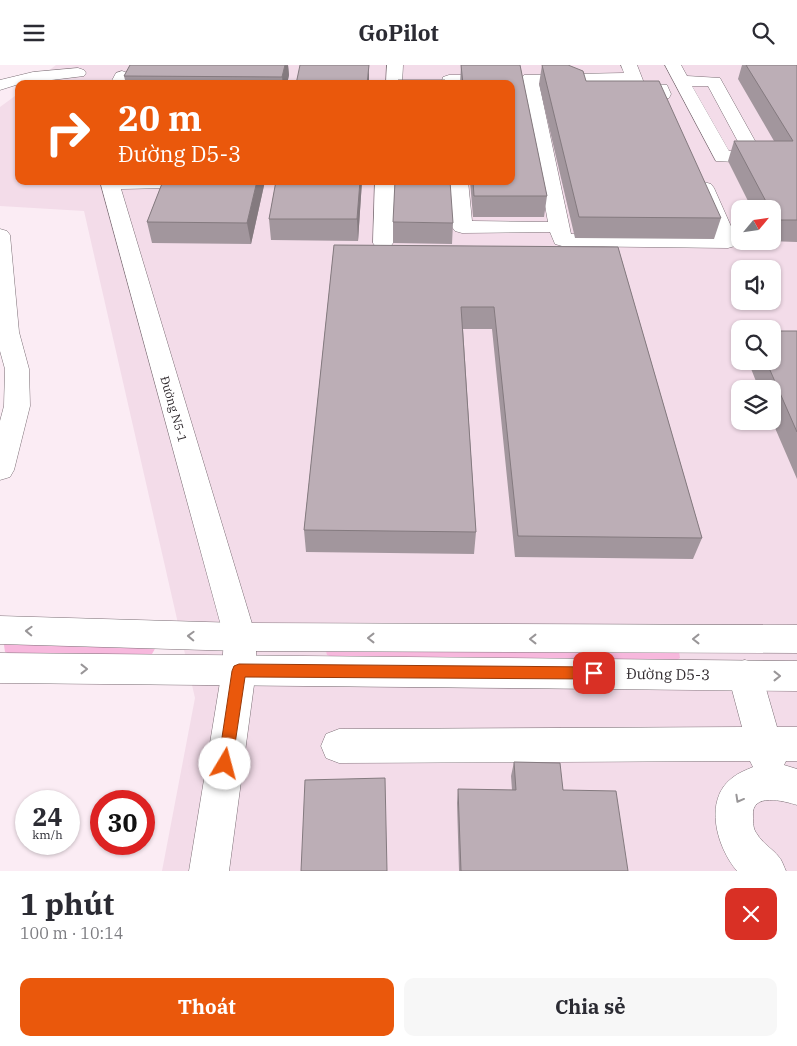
<!DOCTYPE html>
<html lang="vi">
<meta charset="utf-8">
<style>
:root{--surface:#fff;--page:#f7f7f7;--text:#2b2b33;--muted:#7c7c81;--accent:#ea580c}
body{margin:0;font-family:"IBM Plex Serif",serif;background:var(--page);color:var(--text);height:100vh;display:flex;flex-direction:column;font-size:19px;white-space:nowrap}
*{box-sizing:border-box;margin:0}
p{font-size:16px;color:var(--muted)}
.icon{flex:none;width:28px;height:28px;fill:none;stroke:currentColor;stroke-width:2;stroke-linecap:round;stroke-linejoin:round}
.map{position:relative;height:806px;overflow:hidden}
.drawer{display:flex;flex-direction:column;background:var(--surface);flex:1}
.drawer>*{flex:none}
.banner{position:absolute;left:15px;top:15px;width:500px;height:105px;border-radius:10px;box-shadow:0 1px 4px #0004;background:#ea580c;color:#fff;overflow:hidden}
.needle{width:32px;rotate:61deg}
.fabs{position:absolute;left:731px;top:135px;display:grid;gap:10px}
.fabs a{display:grid;place-items:center;width:50px;height:50px;border-radius:10px;background:var(--surface);box-shadow:0 1px 4px #0004;font-size:25px}
.speed{position:absolute;left:15px;top:725px;display:flex;gap:10px;font-size:25px;font-weight:700;text-align:center}
.speed>*{display:grid;place-content:center;width:65px;height:65px;border-radius:50%;background:var(--surface);box-shadow:0 1px 4px #0004;line-height:1}
.speed small{font-size:12px;font-weight:400}
.speed .limit{border:8px solid #d22;background:#fff;color:#111}
.pin{position:absolute;display:grid;place-items:center;width:42px;height:42px;color:#fff;margin:-21px;border-radius:10px;box-shadow:0 2px 8px #0006}
.me{position:absolute;width:55px;margin:-28px;rotate:8deg;stroke-linejoin:round;filter:drop-shadow(0 0 4px #0008)}
.turn{display:flex;align-items:center;gap:18px;height:105px;padding:0 20px;font-size:22px}
.turn .icon{width:65px;height:65px;stroke-width:2.5}
.turn b{display:block;font-size:35px;line-height:42px}
.round{display:grid;place-items:center;flex:none;width:52px;height:52px;border-radius:10px;background:var(--page)}
.head{display:flex;align-items:center;justify-content:space-between;height:85px;padding:0 20px}
h1{font-size:30px;font-weight:700;line-height:38px}
.button{display:flex;gap:10px;margin-top:auto;padding:10px 20px}
.button a{flex:1;height:58px;border-radius:10px;background:var(--accent);color:#fff;font-size:20px;font-weight:700;line-height:58px;text-align:center}
.button a+a{background:var(--page);color:var(--text)}
header{display:flex;justify-content:space-between;align-items:center;height:65px;padding:0 20px;background:var(--surface);font-size:22px;font-weight:700}
.map>svg:first-child{display:block}
</style>
<header><svg class="icon" aria-label="menu" viewBox="0 0 24 24"><path d="M4 6h16M4 12h16M4 18h16"/></svg>GoPilot<svg class="icon" aria-label="search" viewBox="0 0 24 24"><circle cx="10" cy="10" r="6"/><path d="M15 15l6 6"/></svg></header>
<div class="map">
<svg width="797" height="806" viewBox="0 0 797 806">
<rect width="100%" height="100%" fill="#fbecf4"/>
<path fill="#f3dce9" fill-rule="evenodd" d="M56,0H797V806H162L195,633L84,146L0,141V42L19,28V116H511V19H31ZM740,144H772V176H740ZM740,204H772V236H740ZM740,264H772V296H740ZM740,324H772V356H740Z"/>
<path fill="#f7b8dd" d="M6,576L156,582L152,589L146,592L10,589L5,587L4,580Z
M326,586L679,587L680,593L674,597L333,592L327,590Z"/>
<g fill="none" stroke-linecap="round" stroke-linejoin="round">
<g stroke="#7c6f76" stroke-width="1">
<path id="minor" d="M387,0H403L402,19H386Z
M503,0H519L521,15L519,18L441,19L443,12L449,10H504Z
M621,0H637L644,18L667,20L671,29L669,33H657L654,28L632,26L628,18H539L571,169L715,171L694,123L697,119L704,117L711,119L714,123L738,177L735,181L728,183L562,181L555,179L550,167L462,168L455,166L452,162L448,116H468L472,156L548,157L522,13L524,10L624,8Z
M665,0H681L687,11L720,13L764,92L762,96L755,98L716,96ZM692,21H708L743,86H729Z
M78,3L84,5L86,8L84,11L19,19L0,25V15L33,7Z
M122,6L128,8L130,11L126,19H110L116,8Z
M100,116L178,117L175,121L168,123L121,124L256,572V605L229,806H189L222,605L224,572Z
M375,116H395L393,178L390,182L383,184L376,182L373,178Z
M0,164L7,166L10,170L19,267L29,304L30,341L14,405L10,412L0,415V356L4,341L5,304L0,286Z
M745,595L757,599L762,610L777,662H797V696H786L784,700L797,704V740C784,736 751,727 753,751C753,758 753,764 757,769C763,779 773,784 779,792C782,795 784,802 786,806H737C717,783 703,735 732,713C738,708 746,705 753,702L750,696L339,698L326,693L321,681L326,669L339,664L742,662L728,610L733,599Z"/>
</g>
<g stroke="#7c6f76" stroke-width="1">
<path id="major" d="M0,551L240,558L797,560V588L240,586L0,579Z
M0,588L797,596V626L0,618Z"/>
</g>
<use href="#minor" fill="#fff" fill-rule="evenodd"/>
<use href="#major" fill="#fff" fill-rule="evenodd"/>
</g>
<path fill="#a2969d" d="M130,0H288L289,10L287,19H126L124,11Z
M461,0H520L547,131L544,152H473L470,116H511V19H460Z
M542,0L586,16L721,153L714,174L575,173L539,19Z
M742,0H797V177L768,176H772V144H752L728,96L734,76H774L738,14Z
M163,116H265L251,179L152,178L147,157Z
M276,116H362L358,176L271,175L269,154Z
M393,157L453,158L452,179L393,178Z
M334,180L618,182L702,473L693,494L515,492L492,264H463L476,467L474,489L306,487L304,465Z
M797,266V414L772,356V324H759L748,296H772Z
M514,697L563,725L628,806H459L457,738L458,724L512,725L511,711Z"/>
<path fill="#847a7f" d="M285,0H288L289,10L287,19H283L282,12Z
M369,0V19H367Z
M257,116H265L251,179L247,158Z
M360,116H362L358,176L357,154Z"/>
<path fill="#bcaeb6" stroke="#847a7f" d="M130,0H285L282,12L124,11Z
M300,0H369L367,19H296Z
M461,0H520L547,131H474L473,116H511V19H463Z
M542,0H568L583,6L586,16H659L721,153L579,152Z
M746,0H797V155H775L772,149V144H770L734,76H793Z
M398,15H445V19H398Z
M135,17L278,19H134Z
M163,116H257L247,158L147,157Z
M276,116H360L357,154H269Z
M395,116H450L453,158L393,157Z
M334,180L618,182L702,473L518,471L494,242H461L476,467L304,465Z
M772,266H797V367L766,296H772Z
M514,697L560,698L563,725L616,726L628,806H461L458,724L516,725Z
M385,713L387,806H301L305,715Z"/>
<defs><path id="oneway-chevron" d="M-2-3.5L2.5 0L-2 3.5" fill="none" stroke-width="1.6" stroke-linecap="round" stroke-linejoin="round" transform="scale(1.25)"/></defs>
<g stroke="#999698">
<use href="#oneway-chevron" transform="translate(29 566) rotate(-178)"/>
<use href="#oneway-chevron" transform="translate(191 571) rotate(-178)"/>
<use href="#oneway-chevron" transform="translate(371 573) rotate(-180)"/>
<use href="#oneway-chevron" transform="translate(533 574) rotate(-180)"/>
<use href="#oneway-chevron" transform="translate(696 574) rotate(-180)"/>
<use href="#oneway-chevron" transform="translate(84 604)"/>
<use href="#oneway-chevron" transform="translate(777 611)"/>
<use href="#oneway-chevron" transform="translate(739 734) rotate(119)"/>
</g>
<path fill="#ea580c" stroke="#983908" d="M239,599L594,602L599,604L601,608L599,613L594,614L245,612L232,699L230,704L225,706L220,704L218,699L232,606L234,601Z"/>
<g text-anchor="middle" dominant-baseline="central" stroke-width="4" stroke-linejoin="round" paint-order="stroke">
<g font-size="12" fill="#332d31" stroke="#fff">
<text transform="translate(174 344) rotate(74)">Đường N5-1</text>
</g>
<g font-size="15" fill="#332d31" stroke="#fff">
<text transform="translate(668 609) rotate(1)">Đường D5-3</text>
</g>
</g>
</svg>
<div class="fabs">
<a><svg class="needle" viewBox="-14 -14 28 28"><path d="M0-13l5 13h-10z" fill="#e53935"/><path d="M0 13l5-13h-10z" fill="#7c7c81"/></svg></a>
<a><svg class="icon" aria-label="sound" viewBox="0 0 24 24"><path d="M4 9h4l5-4v14l-5-4H4zM17 9q2 3 0 6"/></svg></a>
<a><svg class="icon" aria-label="search" viewBox="0 0 24 24"><circle cx="10" cy="10" r="6"/><path d="M15 15l6 6"/></svg></a>
<a><svg class="icon" aria-label="layers" viewBox="0 0 24 24"><path d="M12 4l9 5-9 5-9-5zM3 14l9 5 9-5"/></svg></a>
</div>
<div class="speed"><div>24<small>km/h</small></div><div class="limit">30</div></div>
<div class="pin" style="left:594px;top:608px;background:#d93025"><svg class="icon" aria-label="arrive" viewBox="0 0 24 24"><path d="M6 21V4h12l-3 4 3 4H6"/></svg></div>
<svg class="me" style="left:225px;top:699px" viewBox="-20 -20 40 40"><circle r="19" fill="#fff"/><path d="M0-13L10 11 0 6-10 11z" fill="#ea580c"/></svg>
<div class="banner">
<div class="turn"><svg class="icon" aria-label="right" viewBox="0 0 24 24"><path d="M7 20v-9h11M14 6l5 5-5 5"/></svg><div><b>20 m</b>Đường D5-3</div></div>
</div>
</div>
<section class="drawer">
<div class="head"><div><h1>1 phút</h1><p>100 m · 10:14</p></div><a class="round" style="background:#d93025;color:#fff"><svg class="icon" aria-label="close" viewBox="0 0 24 24"><path d="M6 6l12 12M18 6L6 18"/></svg></a></div>
<div class="button"><a>Thoát</a><a>Chia sẻ</a></div>
</section>
